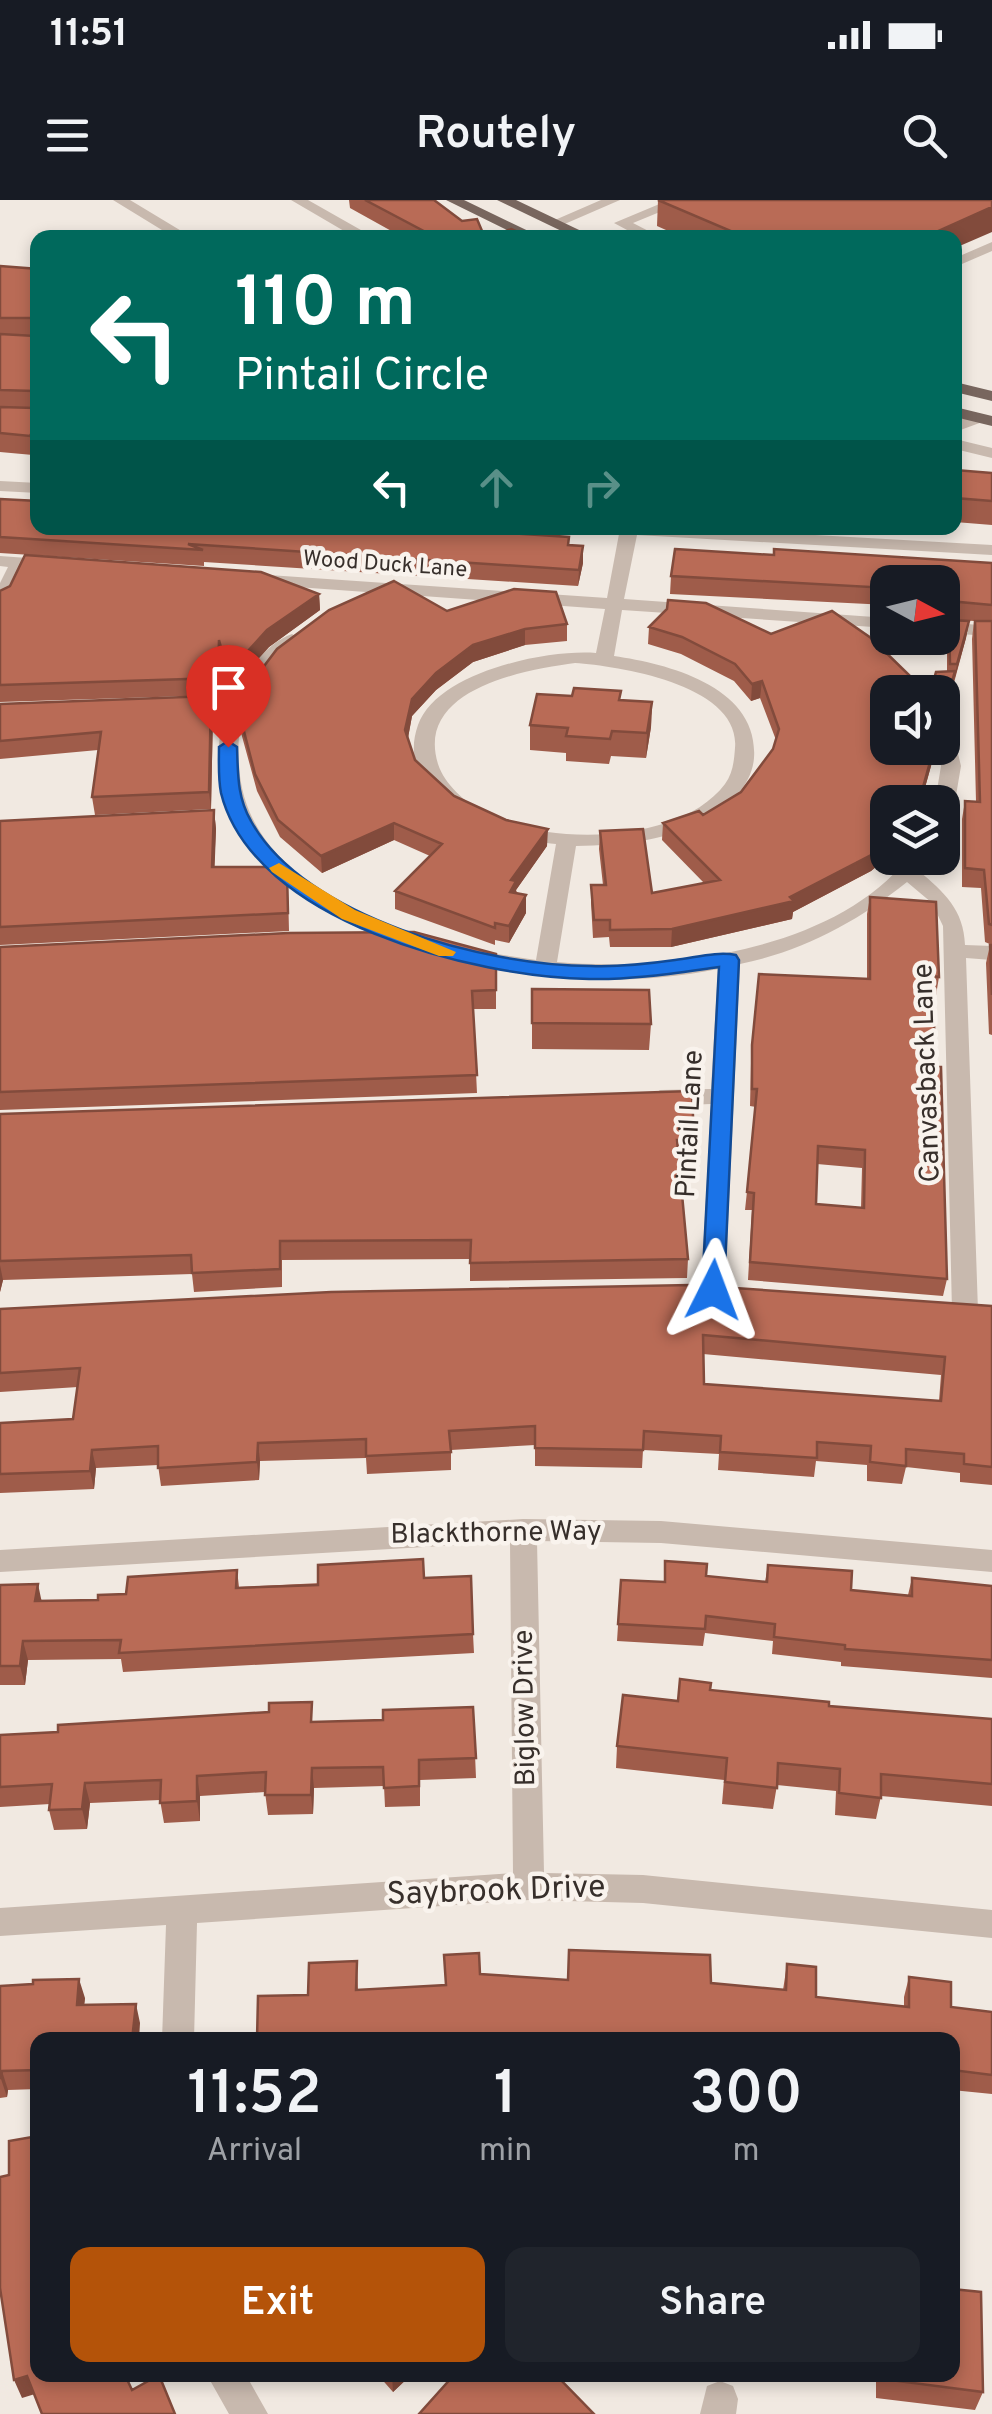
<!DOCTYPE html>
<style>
:root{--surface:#171b24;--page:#20242c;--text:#f1f3f6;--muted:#9ea1a6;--accent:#b45309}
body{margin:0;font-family:Overpass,sans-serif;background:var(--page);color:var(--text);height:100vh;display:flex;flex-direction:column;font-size:38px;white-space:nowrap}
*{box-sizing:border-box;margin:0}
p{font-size:32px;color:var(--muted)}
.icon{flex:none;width:55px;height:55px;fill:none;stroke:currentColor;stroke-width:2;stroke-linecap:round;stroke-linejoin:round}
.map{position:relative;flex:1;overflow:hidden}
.side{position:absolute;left:30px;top:1832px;width:930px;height:350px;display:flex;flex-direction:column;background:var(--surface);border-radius:20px;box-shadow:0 5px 15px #0003}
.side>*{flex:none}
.guide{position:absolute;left:30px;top:30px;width:932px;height:305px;border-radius:20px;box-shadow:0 5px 15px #0003;background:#00695c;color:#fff;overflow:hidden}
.needle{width:65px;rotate:97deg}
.tools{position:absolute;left:870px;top:365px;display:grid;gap:20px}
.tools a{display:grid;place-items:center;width:90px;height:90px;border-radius:20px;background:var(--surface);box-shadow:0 5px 15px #0003;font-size:50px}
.pin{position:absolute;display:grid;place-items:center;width:85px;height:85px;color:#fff;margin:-102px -42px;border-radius:50% 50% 50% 0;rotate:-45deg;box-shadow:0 0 10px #0007}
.pin .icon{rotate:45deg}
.me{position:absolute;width:110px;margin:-55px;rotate:3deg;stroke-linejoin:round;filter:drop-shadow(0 0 8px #0008)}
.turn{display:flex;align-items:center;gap:35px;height:210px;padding:0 40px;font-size:45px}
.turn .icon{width:130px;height:130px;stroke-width:2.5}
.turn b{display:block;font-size:70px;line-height:85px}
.lanes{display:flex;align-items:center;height:95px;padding:0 40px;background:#0003;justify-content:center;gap:50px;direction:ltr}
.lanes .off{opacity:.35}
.eta{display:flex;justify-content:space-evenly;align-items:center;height:170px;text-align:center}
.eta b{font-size:60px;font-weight:600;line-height:70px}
.primary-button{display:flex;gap:20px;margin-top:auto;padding:20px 40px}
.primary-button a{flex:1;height:115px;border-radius:20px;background:var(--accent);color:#fff;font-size:40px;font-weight:600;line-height:115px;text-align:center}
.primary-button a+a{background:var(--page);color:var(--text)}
.status{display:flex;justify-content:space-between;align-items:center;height:70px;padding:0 50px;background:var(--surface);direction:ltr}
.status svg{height:28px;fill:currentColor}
header{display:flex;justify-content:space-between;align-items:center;height:130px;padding:0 40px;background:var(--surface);font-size:45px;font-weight:600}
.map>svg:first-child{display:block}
</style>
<div class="status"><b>11:51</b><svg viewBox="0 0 49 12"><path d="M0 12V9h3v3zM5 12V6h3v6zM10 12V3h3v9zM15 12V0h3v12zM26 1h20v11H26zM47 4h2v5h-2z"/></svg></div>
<header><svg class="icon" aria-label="menu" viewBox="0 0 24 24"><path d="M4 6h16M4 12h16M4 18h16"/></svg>Routely<svg class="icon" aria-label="search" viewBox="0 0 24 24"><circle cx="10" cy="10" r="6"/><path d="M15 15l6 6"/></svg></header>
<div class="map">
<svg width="992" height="2214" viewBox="0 0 992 2214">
<rect width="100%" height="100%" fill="#f1e9e1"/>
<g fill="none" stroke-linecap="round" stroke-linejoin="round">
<path fill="#c8b9ae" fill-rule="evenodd" d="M113,0H130L193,38H175Z
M291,0H308L375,38H356Z
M601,0H620L560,26L548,23Z
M669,0H689L633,23L662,38H642L614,23Z
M992,42V51L955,67V58Z
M979,213L987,218L985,221L955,232V221Z
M955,239L992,248V258L955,249Z
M0,281L38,283V293L0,291Z
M599,328H689L992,345V355L637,335L624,399L888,418V428L622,410L614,456C669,464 759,487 754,558C752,584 731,604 710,617C670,641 622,645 576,646L557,762C668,772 834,751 908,658H928L919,671C944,692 964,710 965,745L992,746V760L966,758L978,1111L974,1117H956L952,1111L943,726L932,703L907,682C857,722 803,751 740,764L725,1090L722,1096H704L701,1090L711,904L660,906L649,898L660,890L711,889L718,769C634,786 539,782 456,761L453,756L456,751L464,749L536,760L556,644C501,639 391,600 418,525C437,472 547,449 596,453L605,409L254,384L245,379L254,374L607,398L619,334L601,332ZM575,463C619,466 741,485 735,548C734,561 733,573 725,584C679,645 546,646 484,613C465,602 445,585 438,564C415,490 522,470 575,463Z
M0,356L55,360L64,365L55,370L25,368L9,401L0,406V383L8,367L0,366Z
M942,422L992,426V436L942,433Z
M292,434L301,440C286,458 266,470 254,490C240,513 237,539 239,565C244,663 342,709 424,738L427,743L424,748C406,752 381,739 365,731C292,698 223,647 219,560C218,537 222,514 233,493C245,472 268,442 292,434Z
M942,523L952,529L961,566L952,619L942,625V602H935L941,566L937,548H942Z
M523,1319L661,1321L992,1350V1372L661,1343L537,1341L544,1673L643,1675L992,1710V1738L643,1703L529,1700L197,1723L194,1840H162L166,1725L0,1736V1708L513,1673L510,1342L0,1372V1350Z
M207,2175H246L268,2214H229Z
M720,2181L733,2186L738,2199L736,2214H700L707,2186Z"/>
<path fill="#78665e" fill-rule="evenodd" d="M446,0H464L543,38H523Z
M497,0H516L596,38H576Z
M955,182L992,191V201L955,192Z
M955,207L992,216V226L955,217Z"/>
</g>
<path fill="#9f5c4a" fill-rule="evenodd" d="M349,0H434L485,38H404L350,8Z
M658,0L955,38H684L657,26Z
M0,66L38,69V248L33,255L0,252Z
M955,270L992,273V325L955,322Z
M0,299L38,328L583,346V363L578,386L204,362V366L0,353Z
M774,355L992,363V745L985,742L981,688L962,687V619L965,601H976L972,439L974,421L946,419V412L942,410V382H888V405L670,394L671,376Z
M0,391L319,394L320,410L269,447L230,490L221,457L220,495L0,502Z
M447,411L567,424V441L525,445L473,462L436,490L412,516L408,538L415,560L454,596L547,646L516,690L526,713L509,743L495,740V745L395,709V691L430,656L394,640L322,673L280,637L257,591L240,529L239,512Z
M949,420L969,421L966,438L944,520L888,548H936L921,602H888V657L871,671L793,712L792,719L671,747H610L609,737L593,738L591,703V685H603L599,649L600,631L652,693L704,683L662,640L663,623L703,615L741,592L773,549L776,540L760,498L751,501L734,481L681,454L648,444L649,427L771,434L912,478L934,479L947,471V437Z
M211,496L213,513L211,609L95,615L92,597L98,550L0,559V504Z
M621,500L652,502L651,527L646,558L611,556L609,564L566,561V553L530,550V525Z
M214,610L216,629L214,667L288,690L289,731L0,745V621Z
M870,697L939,777L936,795L934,794L935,867L947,1079L943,1096L748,1080L752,1010H745L756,907L750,906L751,863L759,774L867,779V714ZM817,964L862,968L861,1008L816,1004Z
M990,745H992V835L989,834L986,763Z
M0,747L496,754V809H473L477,893L0,910Z
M532,789L651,824L649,850L532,849Z
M0,914L694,941L692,959H678L688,1059L687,1078L470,1081V1059L282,1060V1087L194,1092L192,1074L3,1080L0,1092Z
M992,1106V1285L960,1282V1273L906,1267L902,1284L867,1281V1265L816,1261L814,1277L718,1270L719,1254L643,1250L642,1268L535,1266V1245L451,1250V1270L367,1274L366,1258L260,1261L259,1280L161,1286L158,1265L96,1268L94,1289L0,1293V1223L73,1219L78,1187L0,1192V1109ZM703,1154L941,1175L939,1201L704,1184Z
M665,1361L706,1376L765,1382L768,1365L851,1390L908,1395L912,1378L992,1386V1478L841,1466V1462L772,1454L773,1441L705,1433L703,1446L617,1441L621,1380L664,1382Z
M237,1370L239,1387L424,1378L473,1434L474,1453L123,1472L121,1459L28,1460L25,1485H0V1385L42,1400H98Z
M710,1490L829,1506L992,1519V1606L881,1596L876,1619L835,1615L836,1591L777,1585L773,1609L722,1604L724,1580L616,1568L617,1546L678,1501Z
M473,1507L476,1578L420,1580V1606L385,1607L384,1586L314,1588L313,1614L268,1615L265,1592L200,1596V1621L164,1623L160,1600L90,1603L87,1629L54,1630L49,1610L50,1604L0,1607V1535L383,1520Z
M357,1761L358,1790L445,1785L480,1774L568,1780L711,1783L783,1790L787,1764L816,1797L904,1807V1797L909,1777L951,1807L992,1812V1894L952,1890V1840L308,1795Z
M0,1786L85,1798L84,1805L140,1823L38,1840V1889L8,1890L7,1897L0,1898Z
M378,2175H411L393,2192Z
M876,2175H952L983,2192L975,2210L876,2198Z"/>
<path fill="#824b3c" d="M992,7V32L955,48V38H923Z
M38,229V248L33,255L30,236L33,230Z
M583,346V363L578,386L579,370Z
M319,394L320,410L269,447L230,490L228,473L267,430Z
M969,421L966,438L954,481L957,464Z
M525,429V445L473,462L436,490L412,516L406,548L405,530L412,499L436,473L473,445Z
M219,440L221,457L220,495L218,478Z
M955,471L952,488L942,520V505Z
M762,481L760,498L751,501L752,484Z
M211,496L213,513L211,609L209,592Z
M652,502L651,527L646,558L647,533Z
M934,548H936L921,602H913Z
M214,610L216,629L214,685L212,667Z
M394,623V640L322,673L321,656Z
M548,629L547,646L516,690V698L510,709L511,680Z
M888,642V657L871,671L793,712L792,719L671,747L672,729Z
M526,695V713L509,743V726Z
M0,1065L3,1080L0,1092Z
M258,1243L260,1261L259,1280L257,1262Z
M92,1250L96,1268L94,1289L90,1271Z
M38,1384L42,1403L35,1401Z
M23,1441L28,1460L25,1485L20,1466Z
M312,1568L314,1588L313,1614L311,1595Z
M197,1576L200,1596V1621L197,1601Z
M85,1583L90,1603L87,1629L82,1609Z
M79,1779L85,1798L82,1824L77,1805Z
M136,1804L140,1823L139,1840H132Z
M2,1871L8,1890L7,1897L1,1879Z
M392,2175H411L393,2192Z
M27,2176L35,2194L22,2198L14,2180Z"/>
<path fill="#b96b56" stroke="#824b3c" stroke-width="2.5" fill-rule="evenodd" d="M365,0H434L462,21L477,19L485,38H437Z
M658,0H992V7L923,38H747Z
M511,29L531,38H489Z
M0,66L38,69V126L36,118H0Z
M0,134L35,136L38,134V199L35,191L0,190Z
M38,206V229L33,230L30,236L0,233V207L35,208Z
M955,270L992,273V301L955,298Z
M0,299L38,301V328H436L569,337L568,345L583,346L579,370L188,344L203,350L0,337Z
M675,349L774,355V349L992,363V405L949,401V394L942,392V382H888V388L671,376Z
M25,355L261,372L319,394L267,430L228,473L219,440L218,478L0,485V391L10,386Z
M394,381L447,411L514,389L556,392L567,424L525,429L473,445L436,473L412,499L405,530L415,560L454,596L506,620L548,629L511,680L516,681L510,692L526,695L509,726L495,723V728L395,691L442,644L394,623L321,656L278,620L255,574L239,512L246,490L277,449L329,410Z
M668,400L706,403L771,434L832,411L871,438L912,478L934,479L936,472L955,471L946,503L942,505V492H888V548H934L923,587L913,602H888V642L873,654L790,697L794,701L672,729L610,730V720H594L591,685H606L600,631L643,629L652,693L720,680L663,623L699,611L703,615L741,592L773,549L779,529L762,481L752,484L735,464L682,437L649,427L667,409Z
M949,420L969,421L957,464H950Z
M975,421H992V725L989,724L984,670L965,668V601L980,602Z
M574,488L621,491L619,500L652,502L647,533L612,531L610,539L566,536L568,528L530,525L537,494L572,496Z
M211,496L209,592L92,597L101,532L0,541V504Z
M214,610L212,667H281L287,672L288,713L0,727V621Z
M870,697L936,702L939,777L933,776L935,867H941L947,1079L750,1062L754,993L747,992L757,889H752V845L759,774L870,779ZM818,946L865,950L864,1008L816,1004Z
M414,732L496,754V790L472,791L477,875L0,892V747L288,733Z
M990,745H992V795Z
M532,789L649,790L651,824L532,823Z
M692,891L694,941L677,940L688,1059L470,1063L471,1040L280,1041V1069L192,1073L191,1055L0,1061V914Z
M691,1085L992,1106V1267L964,1264V1254L906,1249V1266L870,1262L871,1246L817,1242V1258L720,1252L721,1236L644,1231L643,1250L535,1248V1226L449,1231L451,1252L366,1256V1239L258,1243L257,1262L158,1268V1246L92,1250L90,1271L0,1274V1223L73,1219L80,1168L0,1173V1109L331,1092ZM703,1135L945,1157L941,1201L704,1184Z
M423,1359L424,1378L471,1376L473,1434L119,1453L121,1440L23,1441L20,1466H0V1385L38,1384L35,1401L98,1400V1395L126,1394L128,1377L237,1370L236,1388L318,1385V1365Z
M665,1361L707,1364L706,1376L767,1382L768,1365L852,1371L851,1390L912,1396V1378L992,1386V1460L845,1449V1445L774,1437L775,1424L706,1416L705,1429L618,1424L621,1380L665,1382Z
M680,1479L711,1483L710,1490L829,1502V1506L992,1519V1584L881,1574V1598L839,1593L840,1569L778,1563L777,1588L725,1582L727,1558L617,1546L623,1495L678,1501Z
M312,1502L311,1522L383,1520V1510L473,1507L476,1558L419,1560V1586L384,1588L383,1567L312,1568L311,1595H265L266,1572L197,1576V1601L160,1603L161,1580L85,1583L82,1609L49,1610L52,1584L0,1587V1535L58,1532V1525L269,1512V1503Z
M569,1750L710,1755L711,1783L786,1790L787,1764L816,1767V1797L909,1807V1777L951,1782V1807L992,1812V1875L952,1870V1840H257L258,1796L308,1795L309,1763L357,1761L356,1790L446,1785L444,1755L479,1753L480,1774L568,1780Z
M79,1779L77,1805L136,1804L132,1840H38V1870L2,1871L0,1879V1786L33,1784V1780Z
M38,1936V2175H125L132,2190L159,2175L175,2214H42L27,2176L14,2180L0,2088V1977L9,1975V1941Z
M952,2089L981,2092L983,2192L882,2179V2175H952Z
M454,2175H558L557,2176L594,2214H419Z"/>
<path fill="#1a73e8" stroke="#114b97" stroke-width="2.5" d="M228,541L237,547C238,573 237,597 251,621C304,718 487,766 591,766C619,767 647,764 675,760C694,758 717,751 736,755L739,760L724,1090L721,1096L713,1099L702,1090L719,767C675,773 633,780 589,779C475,777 253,722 221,593C218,578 219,561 219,547Z"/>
<path fill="#f59e0b" d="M279,663L355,710L456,752L453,756H439L342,719L272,672L269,668Z"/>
<g text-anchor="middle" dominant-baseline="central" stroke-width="9" stroke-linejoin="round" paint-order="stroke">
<g font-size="22" fill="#372f2b" stroke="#f9f3ed">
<text transform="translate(385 365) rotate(4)">Wood Duck Lane</text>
</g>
<g font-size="28" fill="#372f2b" stroke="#f9f3ed">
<text transform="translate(928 873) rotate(-92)">Canvasback Lane</text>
<text transform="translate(691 924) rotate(-87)">Pintail Lane</text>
<text transform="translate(496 1334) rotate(-1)">Blackthorne Way</text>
<text transform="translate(526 1508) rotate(-91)">Biglow Drive</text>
</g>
<g font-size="32" fill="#372f2b" stroke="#f9f3ed">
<text transform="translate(496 1692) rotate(-2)">Saybrook Drive</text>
</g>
</g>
</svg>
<div class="tools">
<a><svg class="needle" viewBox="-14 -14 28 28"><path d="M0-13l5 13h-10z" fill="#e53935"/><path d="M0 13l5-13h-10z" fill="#9ea1a6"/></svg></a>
<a><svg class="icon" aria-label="sound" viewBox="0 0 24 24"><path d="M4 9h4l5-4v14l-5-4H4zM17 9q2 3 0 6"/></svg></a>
<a><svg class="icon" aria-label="layers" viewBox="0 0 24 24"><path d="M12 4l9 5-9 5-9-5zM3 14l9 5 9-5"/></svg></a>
</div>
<div class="pin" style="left:228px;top:547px;background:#d93025"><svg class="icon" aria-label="arrive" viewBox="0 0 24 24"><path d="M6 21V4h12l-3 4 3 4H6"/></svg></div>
<svg class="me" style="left:713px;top:1090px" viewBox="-20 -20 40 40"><path d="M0-17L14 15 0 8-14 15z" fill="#1a73e8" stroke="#fff" stroke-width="4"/></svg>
<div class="guide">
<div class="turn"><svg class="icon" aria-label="left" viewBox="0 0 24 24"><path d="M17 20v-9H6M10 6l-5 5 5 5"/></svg><div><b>110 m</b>Pintail Circle</div></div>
<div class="lanes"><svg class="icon" aria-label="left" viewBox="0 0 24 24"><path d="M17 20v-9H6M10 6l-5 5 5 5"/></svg><svg class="icon off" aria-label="ahead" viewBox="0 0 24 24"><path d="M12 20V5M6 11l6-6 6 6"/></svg><svg class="icon off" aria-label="right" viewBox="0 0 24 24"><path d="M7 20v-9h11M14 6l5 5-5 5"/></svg></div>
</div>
<section class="side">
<div class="eta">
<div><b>11:52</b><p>Arrival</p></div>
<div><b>1</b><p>min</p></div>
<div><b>300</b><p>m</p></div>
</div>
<div class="primary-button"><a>Exit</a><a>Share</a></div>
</section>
</div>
